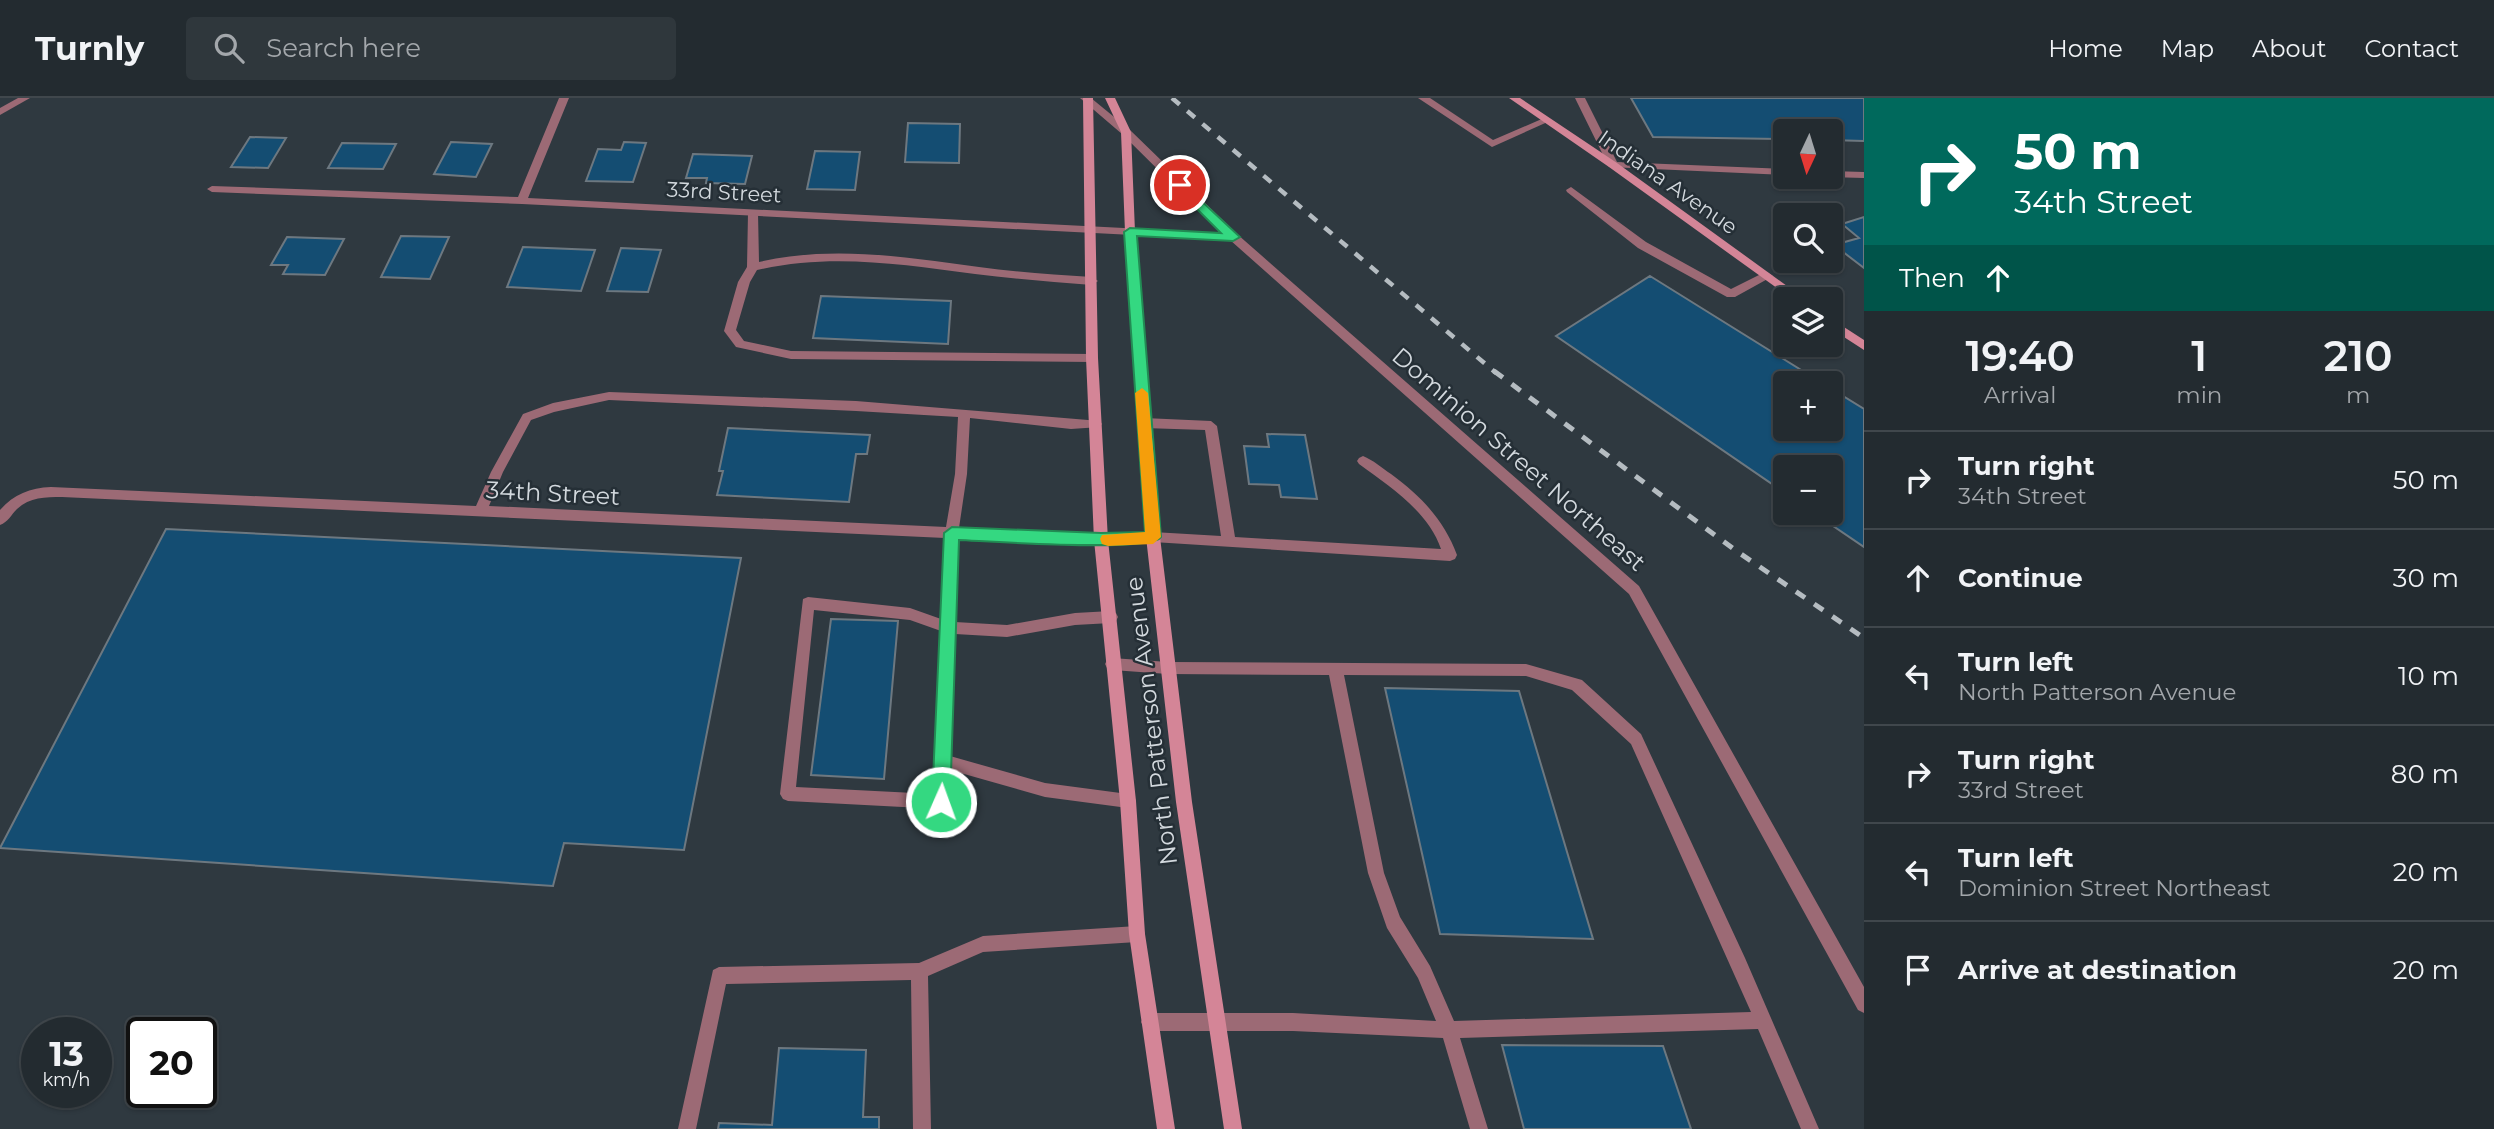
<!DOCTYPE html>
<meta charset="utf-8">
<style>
:root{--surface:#232b30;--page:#2f373c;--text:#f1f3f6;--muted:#a3a7ab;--line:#40474c}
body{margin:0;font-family:Montserrat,sans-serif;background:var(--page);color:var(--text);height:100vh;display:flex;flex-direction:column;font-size:26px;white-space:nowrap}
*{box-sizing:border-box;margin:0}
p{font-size:23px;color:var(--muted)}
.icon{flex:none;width:38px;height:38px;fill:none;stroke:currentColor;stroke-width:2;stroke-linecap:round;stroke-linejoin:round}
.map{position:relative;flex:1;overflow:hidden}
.panel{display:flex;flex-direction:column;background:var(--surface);width:630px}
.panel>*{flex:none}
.top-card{background:#00695c;color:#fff;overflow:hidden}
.needle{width:46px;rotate:184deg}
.fabs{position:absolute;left:1773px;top:21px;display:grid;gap:14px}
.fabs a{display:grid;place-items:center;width:70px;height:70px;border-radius:7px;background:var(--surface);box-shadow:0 2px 5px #0004,0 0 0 2px var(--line);font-size:35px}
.speed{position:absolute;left:21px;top:919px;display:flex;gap:14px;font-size:35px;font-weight:700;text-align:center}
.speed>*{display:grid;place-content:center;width:91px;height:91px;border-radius:50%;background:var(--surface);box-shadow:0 2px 5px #0004,0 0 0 2px var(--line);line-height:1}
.speed small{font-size:18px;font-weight:400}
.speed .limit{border:4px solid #111;border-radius:10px;background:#fff;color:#111}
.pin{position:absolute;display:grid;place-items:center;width:60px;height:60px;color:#fff;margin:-30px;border:4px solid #fff;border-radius:50%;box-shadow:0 2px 7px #0007}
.me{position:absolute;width:77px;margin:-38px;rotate:2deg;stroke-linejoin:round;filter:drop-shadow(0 0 5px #0008)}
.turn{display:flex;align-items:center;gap:24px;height:147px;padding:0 35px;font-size:32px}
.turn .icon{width:91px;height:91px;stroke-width:2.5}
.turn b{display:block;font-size:49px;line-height:60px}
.then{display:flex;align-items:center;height:66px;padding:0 35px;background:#0003;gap:14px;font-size:26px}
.eta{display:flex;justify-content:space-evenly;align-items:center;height:119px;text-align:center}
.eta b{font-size:42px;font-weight:600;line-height:49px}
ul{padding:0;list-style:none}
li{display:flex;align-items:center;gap:21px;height:98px;padding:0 35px;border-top:2px solid var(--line)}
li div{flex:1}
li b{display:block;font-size:26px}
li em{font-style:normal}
header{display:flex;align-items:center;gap:42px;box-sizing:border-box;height:98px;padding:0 35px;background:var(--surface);border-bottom:2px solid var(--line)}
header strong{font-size:33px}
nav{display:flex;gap:38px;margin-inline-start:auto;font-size:24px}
.search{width:490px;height:63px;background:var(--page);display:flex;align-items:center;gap:18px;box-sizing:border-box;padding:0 24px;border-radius:7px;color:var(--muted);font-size:26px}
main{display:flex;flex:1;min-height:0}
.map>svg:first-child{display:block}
</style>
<header>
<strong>Turnly</strong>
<div class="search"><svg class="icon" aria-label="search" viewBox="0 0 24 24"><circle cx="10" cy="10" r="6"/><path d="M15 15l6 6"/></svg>Search here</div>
<nav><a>Home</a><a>Map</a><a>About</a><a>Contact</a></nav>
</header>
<main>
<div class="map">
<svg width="1864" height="1031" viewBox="0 0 1864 1031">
<rect width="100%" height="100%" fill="#2f3940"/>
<path fill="#144d72" stroke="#6d7880" stroke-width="2" d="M1631,0H1864V43L1830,42V33H1785V41L1653,39Z
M908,25L960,26L959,65L905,64Z
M250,39L286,40L268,70L231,69Z
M451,44L492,46L476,79L434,76Z
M624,44L646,45L633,84L586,83L598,51L621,52Z
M342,45L396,46L383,71L328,70Z
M815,53L860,54L855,92L807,91Z
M693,56L752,58L745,86L706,85L707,80H686Z
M1864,119V170L1834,147L1859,140L1842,126Z
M401,138L449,139L430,181L381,179Z
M287,139L344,141L325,177L283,176L288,167H271Z
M523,149L595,152L581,193L507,189Z
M621,150L661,152L648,194L607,193Z
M1650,178L1822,285H1785V331H1830V290L1864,311V449L1814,415H1830V369H1785V395L1556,238Z
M821,198L951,203L948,246L813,240Z
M728,330L870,337L867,356H856L849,404L717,397L723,373H719Z
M1267,336L1305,337L1317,401L1281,399L1279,387L1249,386L1244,348L1269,349Z
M166,431L741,460L684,752L564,745L553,788L0,750Z
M831,521L898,523L884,681L811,677Z
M1385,590L1519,593L1593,841L1440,836Z
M1502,947L1663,948L1691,1031H1524Z
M779,950L866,952L863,1019H879V1031H718L719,1025L772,1027Z"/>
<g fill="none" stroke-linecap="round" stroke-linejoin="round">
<path fill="#9c6a75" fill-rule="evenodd" d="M1418,0H1430L1493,42L1544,20L1552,22L1492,49Z
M1571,89L1646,144L1731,191L1763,175L1767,174L1773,178L1735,199H1727L1638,150L1567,94L1566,92Z
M753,112L758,115L759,164C832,147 905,159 979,169C1017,174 1054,177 1092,179L1098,183L1092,187C1053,184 1014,181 975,176C901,166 830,155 757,172L750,184L736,232L744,243L791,253L1092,256L1098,260L1092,264L791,261L736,249L724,233L738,184L747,169L748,115Z
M609,294L856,303L1100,323L1102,326L1100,329L1071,331L970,320L967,376L959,430L1101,437L1153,434L1221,438L1205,332L1144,330L1138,325L1144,320L1211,323L1217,328L1235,439L1441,451C1428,413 1390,389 1359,366L1357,363L1359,360L1363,358C1373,362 1382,370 1391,376C1421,398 1444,422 1457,457L1455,461L1450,463L1153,444L1101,447L958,441L955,524L1007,527L1075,515L1111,513L1116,515L1118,519L1116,523L1111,525L1075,527L1007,539L955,536L950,658L1045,685L1128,696L1134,698L1136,703L1134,708L1128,710L1045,699L950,672L949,704L947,709L941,711L788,703L783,701L780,696L803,501L808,499L910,510L941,521L945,440L62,399C45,399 30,399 17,411C11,417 8,424 0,427V412C14,396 30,390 51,389L476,408L491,374L523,316L553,305ZM609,302L856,313L958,319L955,376L946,429L489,408L503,374L531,322L554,314ZM814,512L910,522L941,533L934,696L796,689Z
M1112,560L1168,564L1526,566L1582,582L1641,636L1745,860L1819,1031H1801L1758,931L1460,940L1488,1031H1470L1443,940L1293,933H1150L1144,930L1141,924L1144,918L1150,915H1293L1436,923L1418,880L1387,830L1368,775L1329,577L1168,576L1112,572L1107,570L1105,566L1107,562ZM1344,577L1526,578L1572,592L1631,646L1751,914L1454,923L1430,868L1400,819L1384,775Z
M1137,828L1143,830L1145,836L1143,842L1137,844L983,854L928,878L931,1031H913L911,882L726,886L696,1031H678L713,872L719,869L919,865L983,838Z"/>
<path fill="#9c6a75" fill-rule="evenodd" d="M559,0H569L528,100L1222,135L1122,36L1080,0H1091L1130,32L1237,136L1639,488L1864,889V915L1858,912L1629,496L1230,142L522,106L212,94L207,91L212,88L518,99Z
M1575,0H1585L1617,64L1785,71V77L1609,69Z
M1830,73L1864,74V80L1828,79H1830Z"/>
<path fill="#9c6a75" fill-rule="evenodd" d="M18,0H30L0,17V10Z"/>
<path fill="#d48597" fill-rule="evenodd" d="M1083,0H1093L1098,260L1108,442L1136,703L1145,836L1175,1031H1157L1129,836L1120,703L1094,442L1086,260Z
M1105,0H1115L1131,34L1135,134L1160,439L1192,704L1242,1031H1224L1176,704L1146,439L1125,134L1121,34Z
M1509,0H1520L1617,65L1805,201H1792L1609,69Z
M1830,220L1864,242V252L1830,230Z"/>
<path stroke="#b5bcc1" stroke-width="4.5" stroke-dasharray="10 10" stroke-linecap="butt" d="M1172,0L1496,275"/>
<path stroke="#b5bcc1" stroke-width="5" stroke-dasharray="11 11" stroke-linecap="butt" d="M1494,273L1735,452L1864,540"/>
</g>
<path fill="#34d881" stroke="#228c54" stroke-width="2" d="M1180,83L1240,139L1233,143L1137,138L1161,439C1152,455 986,443 959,442L950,704L947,710L941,712L935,710L932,704L944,435L952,429L1101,435L1145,434L1124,134L1130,130L1221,135L1175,89V84Z"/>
<path fill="#f59e0b" d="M1142,290L1148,295L1161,439L1153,446L1108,448L1102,446L1100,441L1102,437L1145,434L1135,295Z"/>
<g text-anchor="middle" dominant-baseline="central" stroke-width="5" stroke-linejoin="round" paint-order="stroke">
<g font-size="21" fill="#d3d9de" stroke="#252f36">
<text transform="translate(1668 84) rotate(35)">Indiana Avenue</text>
<text transform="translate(724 94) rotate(3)">33rd Street</text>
</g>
<g font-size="24" fill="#d3d9de" stroke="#252f36">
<text transform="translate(1519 361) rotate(41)">Dominion Street Northeast</text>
<text transform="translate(553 395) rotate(3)">34th Street</text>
<text transform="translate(1151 623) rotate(-97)">North Patterson Avenue</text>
</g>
</g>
</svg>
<div class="fabs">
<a><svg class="needle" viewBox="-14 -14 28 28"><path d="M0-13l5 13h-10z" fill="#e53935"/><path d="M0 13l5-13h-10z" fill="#a3a7ab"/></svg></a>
<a><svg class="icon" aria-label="search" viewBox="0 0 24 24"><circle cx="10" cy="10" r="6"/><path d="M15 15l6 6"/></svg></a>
<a><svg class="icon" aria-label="layers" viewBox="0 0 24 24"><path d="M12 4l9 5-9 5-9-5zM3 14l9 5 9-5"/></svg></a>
<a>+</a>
<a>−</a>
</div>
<div class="speed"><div>13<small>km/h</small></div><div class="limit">20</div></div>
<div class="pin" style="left:1180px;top:87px;background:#d93025"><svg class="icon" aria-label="arrive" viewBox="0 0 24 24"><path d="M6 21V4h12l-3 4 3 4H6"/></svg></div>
<svg class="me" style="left:941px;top:704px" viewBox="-20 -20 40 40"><circle r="17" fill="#34d881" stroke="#fff" stroke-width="3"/><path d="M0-11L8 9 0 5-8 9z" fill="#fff"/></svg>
</div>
<section class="panel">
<div class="top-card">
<div class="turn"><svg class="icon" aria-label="right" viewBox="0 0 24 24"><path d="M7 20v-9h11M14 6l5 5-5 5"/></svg><div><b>50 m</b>34th Street</div></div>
<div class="then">Then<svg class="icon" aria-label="ahead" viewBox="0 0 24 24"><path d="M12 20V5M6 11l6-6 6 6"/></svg></div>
</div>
<div class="eta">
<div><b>19:40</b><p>Arrival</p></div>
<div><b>1</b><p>min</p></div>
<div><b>210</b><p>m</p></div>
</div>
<ul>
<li><svg class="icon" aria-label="right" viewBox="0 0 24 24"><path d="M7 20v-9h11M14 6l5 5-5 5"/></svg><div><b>Turn right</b><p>34th Street</p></div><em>50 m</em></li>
<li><svg class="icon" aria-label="ahead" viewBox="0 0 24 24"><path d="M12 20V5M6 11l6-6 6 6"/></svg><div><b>Continue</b></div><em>30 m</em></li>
<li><svg class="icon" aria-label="left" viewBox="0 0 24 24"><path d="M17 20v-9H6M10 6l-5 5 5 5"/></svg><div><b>Turn left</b><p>North Patterson Avenue</p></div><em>10 m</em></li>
<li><svg class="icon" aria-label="right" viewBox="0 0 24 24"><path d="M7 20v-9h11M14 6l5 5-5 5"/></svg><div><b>Turn right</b><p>33rd Street</p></div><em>80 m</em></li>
<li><svg class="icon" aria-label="left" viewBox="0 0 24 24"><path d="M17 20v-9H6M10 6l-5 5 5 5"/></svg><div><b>Turn left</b><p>Dominion Street Northeast</p></div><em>20 m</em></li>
<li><svg class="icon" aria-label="arrive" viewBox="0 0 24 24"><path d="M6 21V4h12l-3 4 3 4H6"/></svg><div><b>Arrive at destination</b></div><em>20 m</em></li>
</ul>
</section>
</main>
